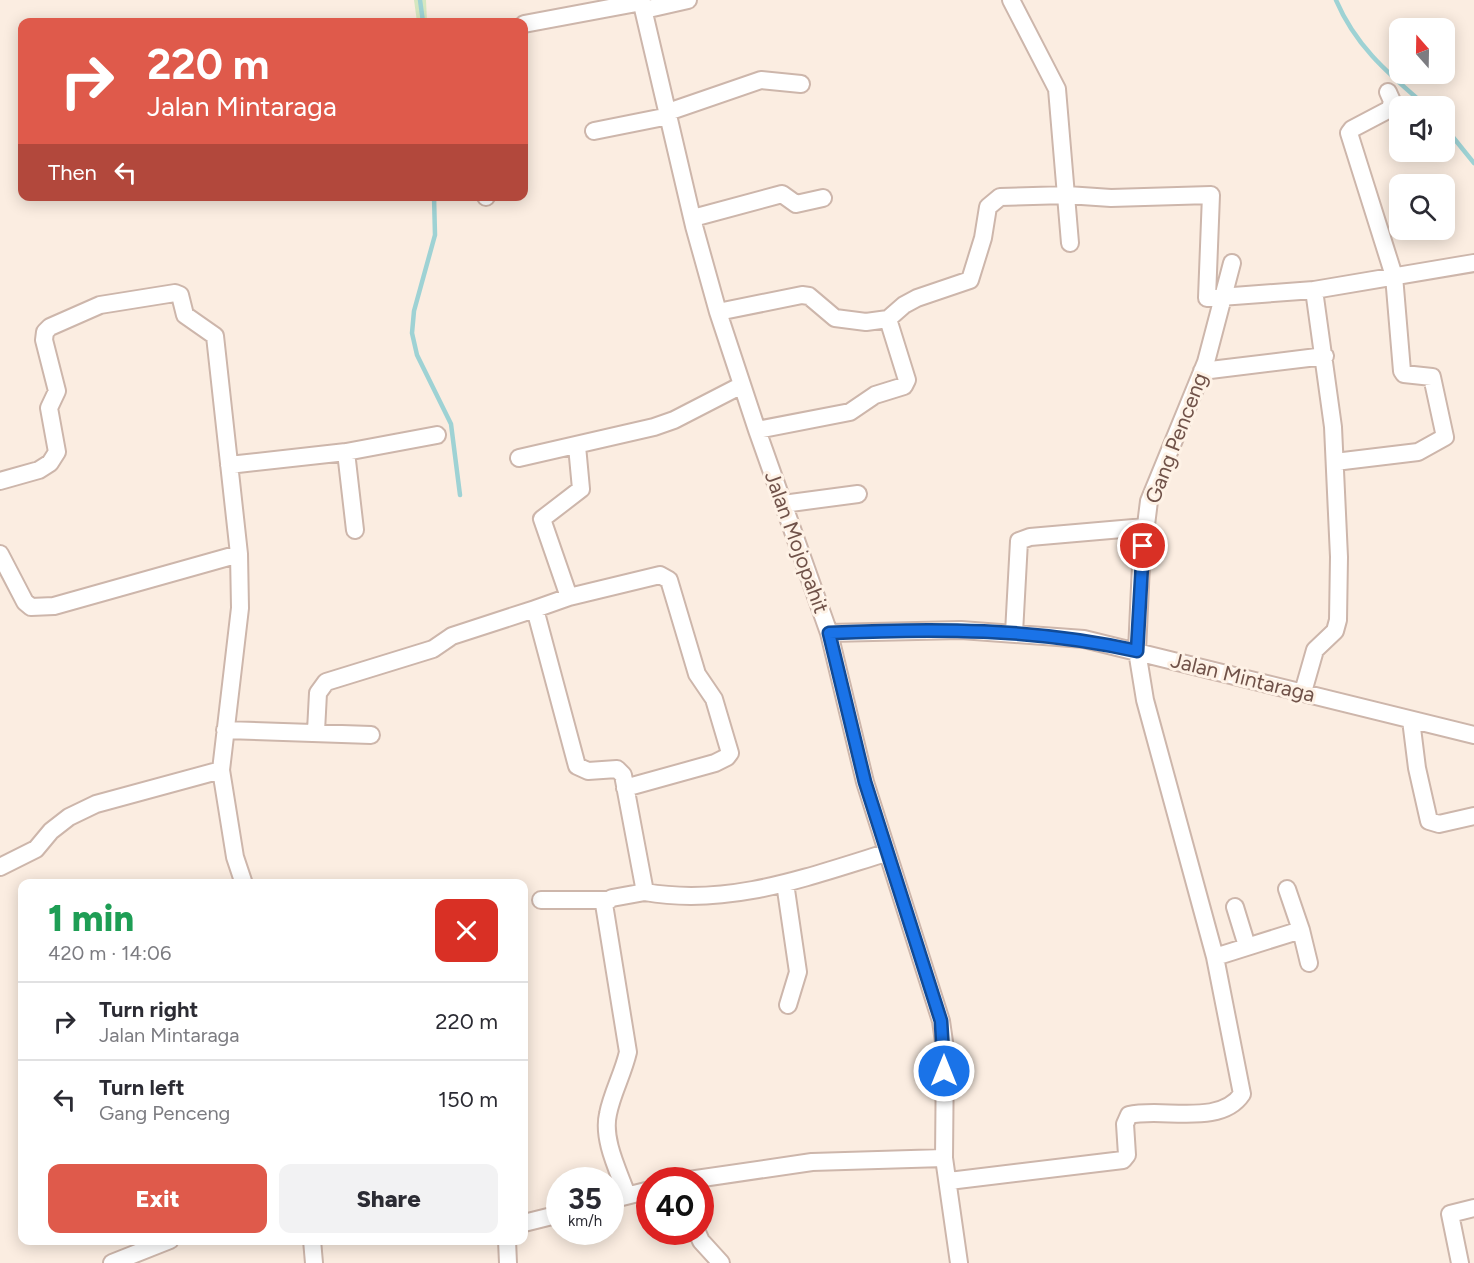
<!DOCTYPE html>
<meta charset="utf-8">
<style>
:root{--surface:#fff;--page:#f2f2f3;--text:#2b2b33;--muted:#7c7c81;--line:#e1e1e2;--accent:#df5a4b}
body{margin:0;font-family:Figtree,sans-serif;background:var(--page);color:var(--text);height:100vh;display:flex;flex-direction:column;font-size:22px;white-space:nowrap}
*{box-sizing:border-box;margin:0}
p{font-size:20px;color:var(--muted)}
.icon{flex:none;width:33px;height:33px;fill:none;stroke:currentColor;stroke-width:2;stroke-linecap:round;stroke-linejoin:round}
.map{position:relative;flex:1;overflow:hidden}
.sheet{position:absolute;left:18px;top:879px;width:510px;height:366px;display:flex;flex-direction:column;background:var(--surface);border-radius:12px;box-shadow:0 3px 15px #0003}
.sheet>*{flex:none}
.top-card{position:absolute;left:18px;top:18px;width:510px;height:183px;border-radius:12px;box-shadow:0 3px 15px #0003;background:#df5a4b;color:#fff;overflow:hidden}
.needle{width:39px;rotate:340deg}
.fabs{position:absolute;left:1389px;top:18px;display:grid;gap:12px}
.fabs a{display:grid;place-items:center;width:66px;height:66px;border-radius:12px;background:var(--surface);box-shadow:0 3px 15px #0003;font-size:30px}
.speed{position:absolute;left:546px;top:1167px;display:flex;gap:12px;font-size:30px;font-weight:700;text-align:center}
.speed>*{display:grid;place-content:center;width:78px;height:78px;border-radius:50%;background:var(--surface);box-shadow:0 3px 15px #0003;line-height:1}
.speed small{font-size:15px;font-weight:400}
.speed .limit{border:9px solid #d22;background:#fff;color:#111}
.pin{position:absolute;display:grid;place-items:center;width:51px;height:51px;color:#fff;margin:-26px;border:3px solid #fff;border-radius:50%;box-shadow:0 2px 6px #0007}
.me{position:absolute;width:66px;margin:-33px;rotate:0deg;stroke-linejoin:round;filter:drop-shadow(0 0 4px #0008)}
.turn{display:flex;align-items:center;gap:21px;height:126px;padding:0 30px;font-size:27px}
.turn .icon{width:78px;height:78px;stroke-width:2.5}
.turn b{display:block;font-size:42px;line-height:51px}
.then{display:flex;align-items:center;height:57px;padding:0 30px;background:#0003;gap:12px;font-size:22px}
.round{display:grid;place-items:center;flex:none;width:63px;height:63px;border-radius:12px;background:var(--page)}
.headline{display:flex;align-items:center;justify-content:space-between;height:102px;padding:0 30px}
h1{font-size:36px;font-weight:800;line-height:45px;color:#1e9e55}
.primary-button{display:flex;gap:12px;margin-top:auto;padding:12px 30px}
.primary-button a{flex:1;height:69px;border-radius:12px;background:var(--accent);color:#fff;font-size:24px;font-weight:800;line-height:69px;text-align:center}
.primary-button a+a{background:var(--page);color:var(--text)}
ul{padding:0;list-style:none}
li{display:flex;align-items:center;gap:18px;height:78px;padding:0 30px;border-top:2px solid var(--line)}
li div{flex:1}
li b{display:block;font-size:22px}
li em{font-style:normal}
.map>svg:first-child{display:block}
</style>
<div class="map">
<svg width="1474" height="1263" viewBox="0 0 1474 1263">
<rect width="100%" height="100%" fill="#fbede1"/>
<path fill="#d5e7c0" d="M414,0H426L427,22H417Z"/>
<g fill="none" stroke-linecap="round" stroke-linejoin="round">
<path stroke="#9ed2d4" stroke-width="4.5" d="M420,0L423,22
M1336,0C1356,47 1389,74 1426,106
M1444,126L1474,163
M434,196L435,235L414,311L412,333L417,355L451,424L460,495"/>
<g stroke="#cdb6ab" stroke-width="20">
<path id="minor" d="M641,0L694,226L718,312L757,430L829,633L865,782L941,1021L945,1049L944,1158L959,1263
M1011,0L1057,89L1070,243
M644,10L688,0
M524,24L642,2
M668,112L761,80L801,84
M594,131L669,116
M486,197V196
M693,218L782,194L796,204L823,198
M1314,290L1474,263
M718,312L802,295L809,296L835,318L866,322L888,319L904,305L917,298L970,280L983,238L988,207L1000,197L1067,195L1111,198L1211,195L1207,298L1314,290L1333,427L1339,557L1338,620L1335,631L1315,650L1303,692
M1202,371L1325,356
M757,430L850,412L875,395L904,386L907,380L888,319
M577,446L581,489L542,519L569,597L660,575L669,580L697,674L714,699L730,753L727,757L715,763L625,788
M346,452L355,530
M519,458L654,427L674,420L742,385
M1335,462L1418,452L1445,437L1432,377L1404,374L1402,371L1394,276L1349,133L1352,129L1390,109L1392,101L1388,92
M229,465L346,452L437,435
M0,481L39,470L50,463L57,452L49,408L57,391L44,340L45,332L50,327L100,305L175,293L180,295L185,315L215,336L239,554L240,608L221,770L235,857L244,884
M783,504L858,494
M0,554L25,602L31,607L54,606L239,554
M569,597L535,609L577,766L588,771L617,769L623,775L645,892L612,898L604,904L628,1052C623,1074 612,1093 608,1114C602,1140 619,1172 627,1195
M829,633L961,630L1084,639L1474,735
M1014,633L1019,541L1030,537L1145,527
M1411,720L1417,768L1429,821L1439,824L1474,816
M225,730L371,735
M316,731L318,693L326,682L433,649L452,636L535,609
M0,867L36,849L51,831L69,817L96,804L221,770
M785,883L798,972L788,1005
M1287,889L1301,930
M645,892C729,907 807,877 886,853
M541,900H606
M1235,907L1247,946
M1215,957L1301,930L1309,963
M689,1180L812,1162L944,1158
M949,1181L1123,1160L1127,1155L1125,1124L1129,1115C1162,1107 1220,1127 1242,1094L1215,957L1145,700L1137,651L1141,565L1149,501L1206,362L1232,263
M610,1200L650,1190
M524,1223L560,1214
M697,1232L701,1241L721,1263
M312,1240L314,1263
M507,1240L508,1263
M112,1263L170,1240
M1460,1263L1450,1214L1474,1208"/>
</g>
<use href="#minor" stroke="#fff" stroke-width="16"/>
</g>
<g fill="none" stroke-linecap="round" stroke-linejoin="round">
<g stroke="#114b97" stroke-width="15">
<path id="route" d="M944,1071L941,1021L865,782L829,633C933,628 1035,628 1137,651L1143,546"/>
</g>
<use href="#route" stroke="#1a73e8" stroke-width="10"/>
</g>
<g text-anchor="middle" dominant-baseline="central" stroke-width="6" stroke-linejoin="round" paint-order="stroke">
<g font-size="21" fill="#705249" stroke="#fef2e6">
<text transform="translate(1176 438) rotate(-69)">Gang Penceng</text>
<text transform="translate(797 542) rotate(70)">Jalan Mojopahit</text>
<text transform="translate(1243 677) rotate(14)">Jalan Mintaraga</text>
</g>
</g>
</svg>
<div class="fabs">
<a><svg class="needle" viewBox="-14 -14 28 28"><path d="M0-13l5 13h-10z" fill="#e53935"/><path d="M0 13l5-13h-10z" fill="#7c7c81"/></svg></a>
<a><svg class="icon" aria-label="sound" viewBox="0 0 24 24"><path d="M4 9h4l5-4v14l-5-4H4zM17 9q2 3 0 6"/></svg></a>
<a><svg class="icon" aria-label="search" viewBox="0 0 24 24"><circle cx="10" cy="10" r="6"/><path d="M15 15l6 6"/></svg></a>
</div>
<div class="speed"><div>35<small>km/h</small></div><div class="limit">40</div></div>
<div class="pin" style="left:1143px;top:546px;background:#d93025"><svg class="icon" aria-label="arrive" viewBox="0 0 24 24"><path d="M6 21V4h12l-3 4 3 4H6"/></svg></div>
<svg class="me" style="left:944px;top:1071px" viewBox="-20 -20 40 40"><circle r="17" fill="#1a73e8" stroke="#fff" stroke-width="3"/><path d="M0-11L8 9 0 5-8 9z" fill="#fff"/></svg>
<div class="top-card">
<div class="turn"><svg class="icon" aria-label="right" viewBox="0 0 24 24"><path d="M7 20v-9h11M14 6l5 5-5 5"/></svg><div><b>220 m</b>Jalan Mintaraga</div></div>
<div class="then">Then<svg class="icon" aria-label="left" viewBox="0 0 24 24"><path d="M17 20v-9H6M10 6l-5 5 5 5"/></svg></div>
</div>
<section class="sheet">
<div class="headline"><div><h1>1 min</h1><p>420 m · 14:06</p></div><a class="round" style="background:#d93025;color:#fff"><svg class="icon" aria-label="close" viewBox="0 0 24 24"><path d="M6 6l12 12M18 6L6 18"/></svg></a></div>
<ul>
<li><svg class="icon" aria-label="right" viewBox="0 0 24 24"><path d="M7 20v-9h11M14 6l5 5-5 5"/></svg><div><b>Turn right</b><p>Jalan Mintaraga</p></div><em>220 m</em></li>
<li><svg class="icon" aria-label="left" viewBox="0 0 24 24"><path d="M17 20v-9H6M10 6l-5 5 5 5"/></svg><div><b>Turn left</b><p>Gang Penceng</p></div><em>150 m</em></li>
</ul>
<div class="primary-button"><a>Exit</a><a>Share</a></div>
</section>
</div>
